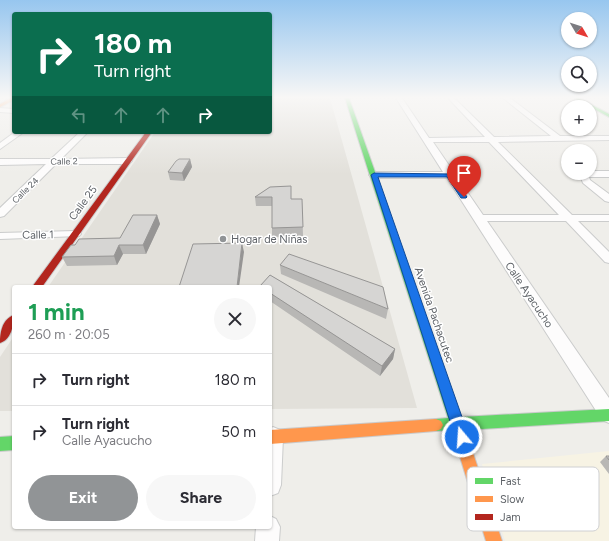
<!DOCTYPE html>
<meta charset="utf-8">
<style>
:root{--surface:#fff;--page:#f7f7f7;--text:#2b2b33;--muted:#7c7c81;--line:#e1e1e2;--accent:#919496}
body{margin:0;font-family:Figtree,sans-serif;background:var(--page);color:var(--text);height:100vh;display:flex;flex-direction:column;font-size:15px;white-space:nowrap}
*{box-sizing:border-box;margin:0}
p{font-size:13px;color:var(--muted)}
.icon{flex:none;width:22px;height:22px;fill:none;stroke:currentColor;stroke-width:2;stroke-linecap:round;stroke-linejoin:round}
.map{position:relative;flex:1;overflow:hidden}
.panel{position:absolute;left:12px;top:285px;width:260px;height:244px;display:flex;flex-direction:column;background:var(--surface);border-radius:4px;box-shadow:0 1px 3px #0004}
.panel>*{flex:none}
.top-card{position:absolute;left:12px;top:12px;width:260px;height:122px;border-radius:4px;box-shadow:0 1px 3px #0004;background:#0b6e4f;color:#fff;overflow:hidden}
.needle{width:26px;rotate:129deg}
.buttons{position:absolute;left:561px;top:12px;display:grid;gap:8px}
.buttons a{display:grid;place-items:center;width:36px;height:36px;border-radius:50%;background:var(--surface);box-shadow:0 1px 3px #0004;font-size:20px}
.pin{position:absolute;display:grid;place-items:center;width:34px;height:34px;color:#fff;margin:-41px -17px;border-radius:50% 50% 50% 0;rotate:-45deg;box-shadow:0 0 4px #0007}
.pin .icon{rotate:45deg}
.me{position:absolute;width:44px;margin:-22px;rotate:342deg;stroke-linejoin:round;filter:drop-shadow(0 0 3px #0008)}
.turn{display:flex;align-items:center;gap:14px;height:84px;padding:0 16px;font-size:18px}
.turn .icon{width:52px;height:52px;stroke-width:2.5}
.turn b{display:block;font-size:28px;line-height:34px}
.lanes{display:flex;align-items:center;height:38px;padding:0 16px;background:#0003;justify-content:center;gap:20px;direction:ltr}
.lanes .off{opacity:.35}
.round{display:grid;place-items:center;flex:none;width:42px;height:42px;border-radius:21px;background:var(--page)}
.overview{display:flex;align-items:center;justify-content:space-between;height:68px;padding:0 16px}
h1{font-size:24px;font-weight:700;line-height:30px;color:#1e9e55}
.action{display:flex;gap:8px;margin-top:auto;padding:8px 16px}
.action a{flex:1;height:46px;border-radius:24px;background:var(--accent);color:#fff;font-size:16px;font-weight:700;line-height:46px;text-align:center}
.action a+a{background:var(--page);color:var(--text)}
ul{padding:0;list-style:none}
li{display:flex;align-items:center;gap:12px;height:52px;padding:0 16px;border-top:1px solid var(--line)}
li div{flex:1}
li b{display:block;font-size:15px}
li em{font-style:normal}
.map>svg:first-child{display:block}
</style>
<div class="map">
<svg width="609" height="541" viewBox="0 0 609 541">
<rect width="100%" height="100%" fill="#efeeea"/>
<path fill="#f7f3e4" d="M609,451V541H505L482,464Z"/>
<path fill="#e2e0da" d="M270,98H330L417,408L270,409V287H48L155,132H270Z
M14,336V411H0V357Z"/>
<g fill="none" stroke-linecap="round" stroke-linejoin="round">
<g stroke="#cbcccc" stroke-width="2">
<path id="street" d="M396,98H402L429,138L485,137L448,98H454L494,137L551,136L503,98H510L560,136H609V140L498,142L572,215H609V221H578L609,252V263L605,262L566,221H487L609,398V423L602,420L447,178H374L369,175L374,172H443ZM433,142H489L559,215H483Z
M0,108L14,109V113L0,112Z
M15,132H24L0,149V143Z
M80,132H88L61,159L128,158L132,161L128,164H56L4,216L0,217V208L46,164L0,165V159H51Z
M590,171H609V177H589L590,180L609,194V202L605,201L583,183L579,173H590Z
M75,231L79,232L81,234L79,236L0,239V233Z
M273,427L280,430L283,437L281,485L278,493L270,496V429Z
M270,516L276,519L280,527L279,541H255L256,527H270Z"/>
</g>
<g stroke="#cacacb" stroke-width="2">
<path id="fast" d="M345,98H349L461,417L609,409V421L465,430L470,444L468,449L463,451L458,449L452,430L436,431L431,429L429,425L431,421L436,419L448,418Z
M574,98H579L609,114V117Z
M14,436V450L0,451V437Z"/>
</g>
<g stroke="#cacacb" stroke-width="2">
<path id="slow" d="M11,98H14V100L0,107V104Z
M436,419L441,421L443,425L441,429L436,431L270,444V430Z
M463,437L468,439L470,444L502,541H486L456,444L458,439Z"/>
</g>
<g stroke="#cacacb" stroke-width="2">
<path id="jam" d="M146,132H152L42,287H32Z
M14,315C14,325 11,340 0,343C0,333 2,319 14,315Z"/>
</g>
<use href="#street" fill="#fdfcfc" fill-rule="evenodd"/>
<use href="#fast" fill="#63d668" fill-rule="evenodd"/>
<use href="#slow" fill="#ff974d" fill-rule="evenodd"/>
<use href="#jam" fill="#b3261e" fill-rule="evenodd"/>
</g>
<path fill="#b8b7b5" d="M190,159L192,167L184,181L170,180L168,172Z
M270,187L291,199H302L303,236L272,237V206H256L255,197Z
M157,215L160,224L146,254H123L117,265L67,266L62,257L75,245L120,238Z
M280,265L388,309L386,319L281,274Z
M270,275L395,349L393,359L380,376L270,301V287H260V286Z
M606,456H609V474L600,462Z"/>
<path fill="#969594" d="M190,159L192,167L184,181L182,173Z
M157,215L160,224L146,254L143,245Z
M242,243L244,252L239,287H237Z
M119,245L123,254L117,265L114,256Z
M395,349L393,359L380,376L382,366Z"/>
<path fill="#d6d5d3" stroke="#969594" d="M179,159H190L182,173L168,172L176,161Z
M291,186V199H302L303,227L272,228V197H255L270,187Z
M133,215H157L143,245H119L114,256L62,257L71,245H75L79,239L120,238Z
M242,243L237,287H179L193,244Z
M289,254L383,287L388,309L280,265Z
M270,275L395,349L382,366L270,293V287H262L260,286Z
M606,456H609V460Z"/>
<linearGradient id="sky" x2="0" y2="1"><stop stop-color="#97c6ef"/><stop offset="0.56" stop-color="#f8f7f6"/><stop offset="1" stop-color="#f8f7f6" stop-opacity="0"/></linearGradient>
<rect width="609" height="174" fill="url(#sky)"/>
<path fill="#1a73e8" stroke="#114b97" d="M374,173L452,174L467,197L466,198H461L447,177H378L469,437L467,442L462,444L457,442L455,437L371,175Z"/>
<circle fill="#919496" stroke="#fff" stroke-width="1.5" cx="223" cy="239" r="4"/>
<g text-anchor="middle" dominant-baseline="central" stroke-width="3" stroke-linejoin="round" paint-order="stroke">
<g font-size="9" fill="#5f6368" stroke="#fff">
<text transform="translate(64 161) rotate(-1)">Calle 2</text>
<text transform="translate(25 190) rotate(-44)">Calle 24</text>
</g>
<g font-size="11" fill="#5f6368" stroke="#fff">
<text transform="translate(83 203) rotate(-54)">Calle 25</text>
<text transform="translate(38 235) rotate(-1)">Calle 1</text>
<text transform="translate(529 295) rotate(56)">Calle Ayacucho</text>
<text transform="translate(434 315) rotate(71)">Avenida Pachacutec</text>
</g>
<g font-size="11" fill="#5f6368" stroke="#fff" text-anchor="start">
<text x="231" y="239">Hogar de Niñas</text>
</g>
</g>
<rect x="467" y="467" width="132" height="64" rx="6" fill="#fff" stroke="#cfd0d2" stroke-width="1"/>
<rect x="475" y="478" width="18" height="6" fill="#63d668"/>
<rect x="475" y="496" width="18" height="6" fill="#ff974d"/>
<rect x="475" y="514" width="18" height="6" fill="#b3261e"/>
<g font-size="11" fill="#5f6368">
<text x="500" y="485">Fast</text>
<text x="500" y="503">Slow</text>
<text x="500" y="521">Jam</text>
</g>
</svg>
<div class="buttons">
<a><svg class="needle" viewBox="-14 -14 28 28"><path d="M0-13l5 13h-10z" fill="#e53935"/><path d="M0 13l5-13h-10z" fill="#7c7c81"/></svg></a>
<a><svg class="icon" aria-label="search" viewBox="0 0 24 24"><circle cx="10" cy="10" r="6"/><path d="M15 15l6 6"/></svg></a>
<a>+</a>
<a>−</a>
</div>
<div class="pin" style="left:464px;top:197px;background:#d93025"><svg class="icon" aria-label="arrive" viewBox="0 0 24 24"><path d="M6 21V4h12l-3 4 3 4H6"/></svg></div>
<svg class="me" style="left:462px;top:437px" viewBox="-20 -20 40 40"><circle r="17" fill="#1a73e8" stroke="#fff" stroke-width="3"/><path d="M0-11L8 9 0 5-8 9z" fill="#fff"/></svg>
<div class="top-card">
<div class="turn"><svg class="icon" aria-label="right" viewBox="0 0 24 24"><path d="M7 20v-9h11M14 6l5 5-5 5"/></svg><div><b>180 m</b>Turn right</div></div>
<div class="lanes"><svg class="icon off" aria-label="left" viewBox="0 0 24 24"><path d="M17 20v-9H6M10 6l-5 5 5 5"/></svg><svg class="icon off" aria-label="ahead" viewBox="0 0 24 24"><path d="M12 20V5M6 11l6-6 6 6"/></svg><svg class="icon off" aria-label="ahead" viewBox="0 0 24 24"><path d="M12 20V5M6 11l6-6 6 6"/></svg><svg class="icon" aria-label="right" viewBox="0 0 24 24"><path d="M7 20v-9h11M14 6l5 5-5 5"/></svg></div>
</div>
<section class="panel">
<div class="overview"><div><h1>1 min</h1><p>260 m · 20:05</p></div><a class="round"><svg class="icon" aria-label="close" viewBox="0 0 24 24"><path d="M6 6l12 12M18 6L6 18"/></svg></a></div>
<ul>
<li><svg class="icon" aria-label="right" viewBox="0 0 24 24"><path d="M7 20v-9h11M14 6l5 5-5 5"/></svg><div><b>Turn right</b></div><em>180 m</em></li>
<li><svg class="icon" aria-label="right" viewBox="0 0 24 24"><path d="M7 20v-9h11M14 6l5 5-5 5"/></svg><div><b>Turn right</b><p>Calle Ayacucho</p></div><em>50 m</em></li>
</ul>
<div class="action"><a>Exit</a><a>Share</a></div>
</section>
</div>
